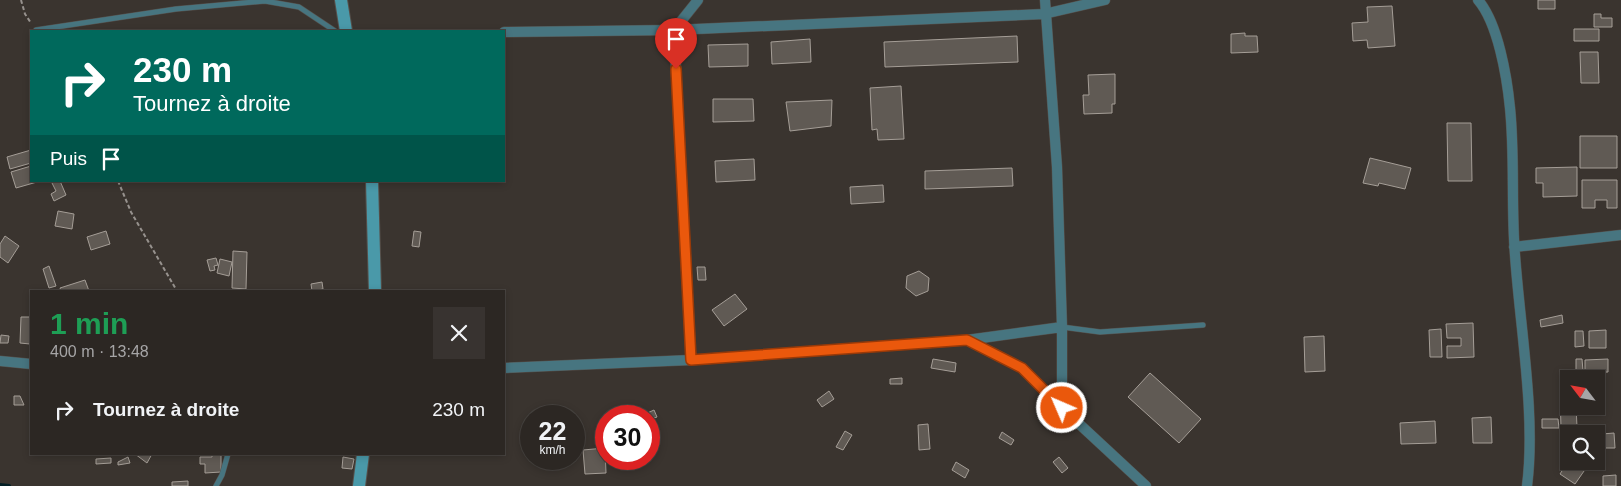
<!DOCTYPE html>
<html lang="fr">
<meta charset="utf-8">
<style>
:root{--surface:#2c2723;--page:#383330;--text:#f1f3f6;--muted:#a6a5a6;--line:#484441}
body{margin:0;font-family:Arial,sans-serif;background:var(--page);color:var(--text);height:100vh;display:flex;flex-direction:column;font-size:19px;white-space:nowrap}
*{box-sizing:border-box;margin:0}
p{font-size:16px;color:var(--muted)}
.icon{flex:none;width:28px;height:28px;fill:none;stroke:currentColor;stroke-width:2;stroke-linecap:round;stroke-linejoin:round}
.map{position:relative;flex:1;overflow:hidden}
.drawer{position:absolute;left:30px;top:290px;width:475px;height:165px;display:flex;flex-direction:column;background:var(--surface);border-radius:0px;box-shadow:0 2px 8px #0003,0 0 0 1px var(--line)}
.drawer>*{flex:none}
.hud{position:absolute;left:30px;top:30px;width:475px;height:152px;border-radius:0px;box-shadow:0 2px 8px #0003,0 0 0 1px var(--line);background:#00695c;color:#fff;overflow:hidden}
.needle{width:32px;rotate:301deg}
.buttons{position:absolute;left:1560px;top:370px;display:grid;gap:10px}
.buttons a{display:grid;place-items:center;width:45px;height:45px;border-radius:0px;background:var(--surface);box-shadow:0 2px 8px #0003,0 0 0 1px var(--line);font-size:25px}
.speed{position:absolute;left:520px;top:405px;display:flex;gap:10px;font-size:25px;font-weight:700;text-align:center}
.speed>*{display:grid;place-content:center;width:65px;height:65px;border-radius:50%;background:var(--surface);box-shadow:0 2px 8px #0003,0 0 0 1px var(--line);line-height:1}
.speed small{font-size:12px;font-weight:400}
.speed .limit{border:8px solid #d22;background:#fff;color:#111}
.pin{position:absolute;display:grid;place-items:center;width:42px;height:42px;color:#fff;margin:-51px -21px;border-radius:50% 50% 50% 0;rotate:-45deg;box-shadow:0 0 5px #0007}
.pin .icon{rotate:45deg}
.me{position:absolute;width:55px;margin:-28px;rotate:315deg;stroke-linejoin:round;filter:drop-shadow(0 0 4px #0008)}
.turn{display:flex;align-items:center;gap:18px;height:105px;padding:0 20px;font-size:22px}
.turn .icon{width:65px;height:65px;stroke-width:2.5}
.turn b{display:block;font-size:35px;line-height:42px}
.then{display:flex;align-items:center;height:48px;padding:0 20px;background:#0003;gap:10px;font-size:19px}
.round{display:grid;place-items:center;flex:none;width:52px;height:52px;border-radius:0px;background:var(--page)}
.headline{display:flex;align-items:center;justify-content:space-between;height:85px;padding:0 20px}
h1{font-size:30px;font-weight:600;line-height:38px;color:#1e9e55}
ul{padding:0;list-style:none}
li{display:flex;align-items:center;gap:15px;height:70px;padding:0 20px}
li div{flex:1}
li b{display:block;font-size:19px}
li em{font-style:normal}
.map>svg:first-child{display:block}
</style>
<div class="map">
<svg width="1621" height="486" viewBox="0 0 1621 486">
<rect width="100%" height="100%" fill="#3a342f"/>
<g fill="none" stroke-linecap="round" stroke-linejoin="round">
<path stroke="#031f25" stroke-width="4" d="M0,485L9,486"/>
</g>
<path fill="#605a54" stroke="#a59e97" d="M1538,0H1555V9H1538Z
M1392,6L1395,46L1368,48L1367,40L1353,41L1352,23L1368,22L1367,7Z
M1594,14H1601V18H1612V27H1594Z
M1574,29H1599V41H1574Z
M1245,33V36H1257L1258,52L1231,53V34Z
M1017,36L1018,62L885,67L884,42Z
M810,39L811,62L772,64L771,42Z
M748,44V66L709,67L708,45Z
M1580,52H1598L1599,83H1581Z
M1115,74V104H1112V113L1084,114L1083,95H1089L1088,75Z
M901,86L904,139L878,140L877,129L872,130L870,88Z
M713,99H753L754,121L713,122Z
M832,100L831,126L790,131L786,102Z
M1447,123H1471L1472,181H1448Z
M1580,136H1617V168H1580Z
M31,150V163L10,169L7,157Z
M1370,158L1411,168L1405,189L1379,183L1378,186L1363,183Z
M754,159L755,180L716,182L715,161Z
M31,166V181L37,182L16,188L11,172Z
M1577,167V196L1543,197V183H1536V168Z
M1012,168L1013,186L925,189V171Z
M1582,180H1617V208H1607V200H1595V208H1582Z
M51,181H60L66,195L54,201L51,194L56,191Z
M883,185L884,202L851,204L850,187Z
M58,211L74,214L72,229L55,226Z
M106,231L110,244L91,250L87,237Z
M414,231L421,232L419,247L412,246Z
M5,236L19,246L8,263L0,257V244Z
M233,251L247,252L246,289L232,288Z
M216,258L218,265L214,266L215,270L210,271L207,260Z
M220,259L232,262L229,276L217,273Z
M49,266L56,286L49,288L43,269Z
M697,267H705L706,280H698Z
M919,271L929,278L928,291L916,296L906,288L907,276Z
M85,280L89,291H61L60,288Z
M322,282L323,289L312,291L311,284Z
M735,294L747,309L724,326L712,310Z
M1562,315L1563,323L1541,327L1540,320Z
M21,317H31L30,344L20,343Z
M1473,323L1474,357L1447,358V346H1461V338H1447L1446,324Z
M1441,329L1442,357H1430L1429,330Z
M1606,330V348H1589V331Z
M1575,331H1583L1584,346L1575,347Z
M1,335L9,336L8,343H0Z
M1324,336L1325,371L1305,372L1304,337Z
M933,359L956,363L955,372L931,368Z
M1576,359H1582L1583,371H1576Z
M1608,359V372L1585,373V360Z
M1150,373L1201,419L1179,443L1128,397Z
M902,378V384H890V379Z
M829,391L834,399L822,407L817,400Z
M1560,395H1569V406H1576L1577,427H1561Z
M14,396H20L24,405H14Z
M654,410L657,417L649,420V416H643V415Z
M1491,417L1492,443H1473L1472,418Z
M603,418H606V446H604Z
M1542,419H1558L1559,428H1542Z
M1435,421L1436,443L1401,444L1400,423Z
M928,424L930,449L919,450L918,425Z
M845,431L852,435L843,450L836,447Z
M1002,432L1014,440L1011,445L999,438Z
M1614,433L1615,448H1603L1602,434Z
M605,448L606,473L585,474L583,450Z
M135,454H152L147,463Z
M212,454H221V472L205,473V464H200V457H212Z
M128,457L130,463L118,465V462Z
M343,457L354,459L352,469L342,468Z
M1059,457L1068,468L1062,473L1053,462Z
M111,458V463L96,464V459Z
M1569,460L1591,461L1575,484L1560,474Z
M956,462L969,470L965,478L952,470Z
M1616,475V486H1603V476Z
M188,481V486H172V482Z"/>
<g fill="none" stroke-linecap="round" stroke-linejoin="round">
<g stroke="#56504b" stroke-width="6">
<path id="service" d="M36,30L176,9L265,1L299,7L335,31
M1062,327L1100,332L1203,325
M216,486L222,475L228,454"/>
</g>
<g stroke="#56504b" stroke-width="11">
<path id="minor" d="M1045,0L1057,167L1062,327V408L1146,486
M1478,0C1498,23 1507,77 1510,108C1515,157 1511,206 1515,255C1520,327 1536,416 1527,486
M504,32L674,30L1044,14L1105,0
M1514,247L1621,235
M967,340L1022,368L1062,408
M691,360L674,30L698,0
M0,361L31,364
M504,368L691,360L967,340L1062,327"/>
</g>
<g stroke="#56504b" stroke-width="14">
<path id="secondary" d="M341,0L346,31
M372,181L375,291
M359,486L363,454"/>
</g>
<path stroke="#97928e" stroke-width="2" stroke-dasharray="4 2.5" stroke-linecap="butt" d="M21,0L25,14L31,23
M118,181L131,212L177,291"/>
<use href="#service" stroke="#477580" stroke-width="5"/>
<use href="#minor" stroke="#477580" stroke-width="10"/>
<use href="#secondary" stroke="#4a99a9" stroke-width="12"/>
</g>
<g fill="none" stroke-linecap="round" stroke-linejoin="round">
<g stroke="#983908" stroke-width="12">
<path id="route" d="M676,69L691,360L967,340L1022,368L1062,408"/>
</g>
<use href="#route" stroke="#ea580c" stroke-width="9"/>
</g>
</svg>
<div class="buttons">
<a><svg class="needle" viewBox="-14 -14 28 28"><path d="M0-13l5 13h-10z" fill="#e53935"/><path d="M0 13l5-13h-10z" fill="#a6a5a6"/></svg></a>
<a><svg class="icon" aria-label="search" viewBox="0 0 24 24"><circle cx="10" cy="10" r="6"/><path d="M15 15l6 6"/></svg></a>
</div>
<div class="speed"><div>22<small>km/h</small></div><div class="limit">30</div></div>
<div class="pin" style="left:676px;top:69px;background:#d93025"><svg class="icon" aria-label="arrive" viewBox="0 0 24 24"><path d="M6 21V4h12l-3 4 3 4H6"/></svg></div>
<svg class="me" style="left:1062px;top:408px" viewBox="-20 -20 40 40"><circle r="17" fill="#ea580c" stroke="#fff" stroke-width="3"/><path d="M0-11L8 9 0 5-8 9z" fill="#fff"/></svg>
<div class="hud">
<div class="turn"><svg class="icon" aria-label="right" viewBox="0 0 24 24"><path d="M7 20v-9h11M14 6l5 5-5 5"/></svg><div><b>230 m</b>Tournez à droite</div></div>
<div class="then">Puis<svg class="icon" aria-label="arrive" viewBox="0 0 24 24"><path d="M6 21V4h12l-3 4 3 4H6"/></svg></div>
</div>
<section class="drawer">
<div class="headline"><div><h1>1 min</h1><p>400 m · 13:48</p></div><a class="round"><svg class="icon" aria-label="close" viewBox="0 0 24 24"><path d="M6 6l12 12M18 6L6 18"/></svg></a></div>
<ul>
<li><svg class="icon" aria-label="right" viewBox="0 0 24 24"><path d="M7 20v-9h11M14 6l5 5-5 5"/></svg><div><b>Tournez à droite</b></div><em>230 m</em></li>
</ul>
</section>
</div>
